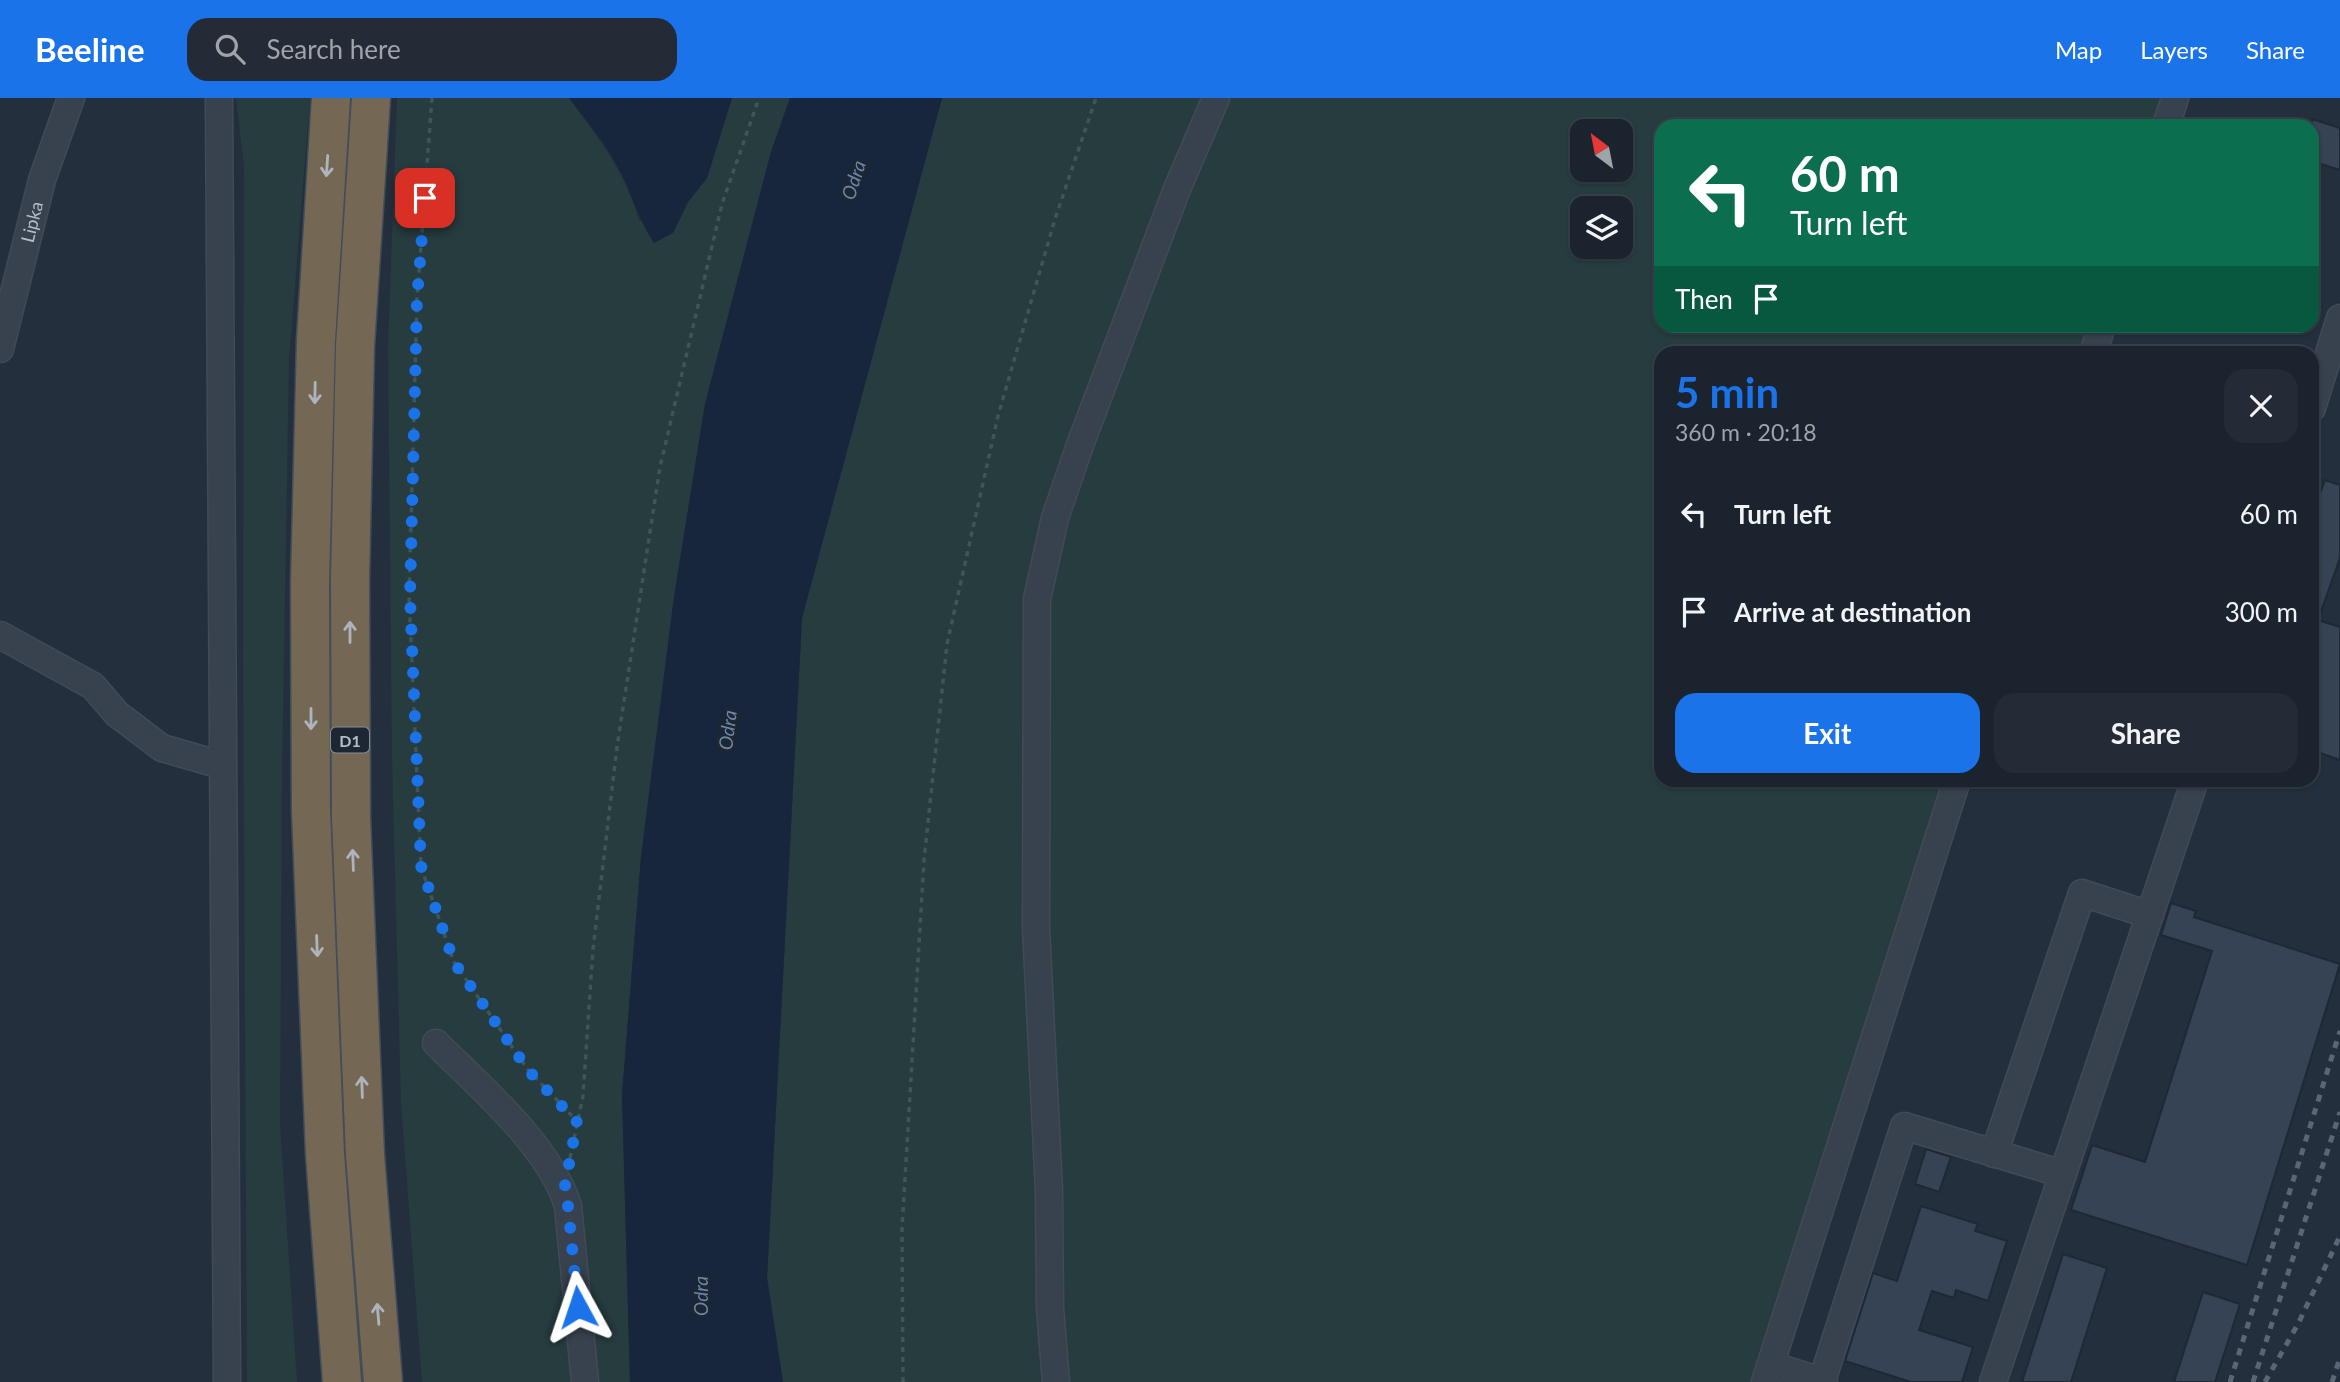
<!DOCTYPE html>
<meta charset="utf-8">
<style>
:root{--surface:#1b232e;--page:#242b36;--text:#f1f3f6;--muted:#a0a4aa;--line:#39404a;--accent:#1a73e8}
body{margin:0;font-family:Lato,sans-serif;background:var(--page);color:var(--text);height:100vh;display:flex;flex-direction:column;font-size:26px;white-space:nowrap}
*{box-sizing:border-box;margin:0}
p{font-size:23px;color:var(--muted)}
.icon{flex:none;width:38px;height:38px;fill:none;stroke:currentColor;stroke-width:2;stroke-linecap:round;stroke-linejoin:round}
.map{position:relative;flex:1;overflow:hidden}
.side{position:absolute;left:1654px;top:248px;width:665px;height:441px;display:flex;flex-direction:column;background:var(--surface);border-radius:21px;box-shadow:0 2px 5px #0004,0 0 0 2px var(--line)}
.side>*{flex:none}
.guide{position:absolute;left:1654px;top:21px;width:665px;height:214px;border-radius:21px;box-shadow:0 2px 5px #0004,0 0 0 2px var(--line);background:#0b6e4f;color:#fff;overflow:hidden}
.needle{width:46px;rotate:328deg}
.tools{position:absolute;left:1570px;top:21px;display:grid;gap:14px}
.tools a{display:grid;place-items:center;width:63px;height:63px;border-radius:14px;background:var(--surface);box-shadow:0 2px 5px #0004,0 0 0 2px var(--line);font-size:35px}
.pin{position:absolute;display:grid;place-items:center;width:60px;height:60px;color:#fff;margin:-30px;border-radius:14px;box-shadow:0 4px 10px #0006}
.me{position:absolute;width:77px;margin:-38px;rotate:355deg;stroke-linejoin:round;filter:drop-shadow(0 0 5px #0008)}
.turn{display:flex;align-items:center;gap:24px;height:147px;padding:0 21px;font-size:32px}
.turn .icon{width:91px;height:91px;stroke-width:2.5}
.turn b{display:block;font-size:49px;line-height:60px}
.then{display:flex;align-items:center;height:66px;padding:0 21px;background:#0003;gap:14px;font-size:26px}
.round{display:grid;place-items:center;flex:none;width:74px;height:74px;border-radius:21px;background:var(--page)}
.summary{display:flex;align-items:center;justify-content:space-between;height:119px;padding:0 21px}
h1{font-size:42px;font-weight:700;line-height:52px;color:var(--accent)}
.primary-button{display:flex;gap:14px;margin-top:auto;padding:14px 21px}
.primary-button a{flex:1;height:80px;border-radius:21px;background:var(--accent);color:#fff;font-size:28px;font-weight:700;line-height:80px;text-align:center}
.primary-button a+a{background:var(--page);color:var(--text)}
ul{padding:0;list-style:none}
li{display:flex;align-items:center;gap:21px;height:98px;padding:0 21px}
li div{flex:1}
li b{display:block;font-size:26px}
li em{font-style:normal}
header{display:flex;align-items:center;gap:42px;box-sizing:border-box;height:98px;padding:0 35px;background:var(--accent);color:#fff}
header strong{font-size:33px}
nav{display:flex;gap:38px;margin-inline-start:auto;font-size:24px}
.search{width:490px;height:63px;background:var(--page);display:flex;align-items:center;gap:18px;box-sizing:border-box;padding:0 24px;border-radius:21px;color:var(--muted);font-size:26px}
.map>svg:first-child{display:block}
</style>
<header>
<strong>Beeline</strong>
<div class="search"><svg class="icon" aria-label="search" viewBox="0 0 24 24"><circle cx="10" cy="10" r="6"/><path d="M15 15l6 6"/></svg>Search here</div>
<nav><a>Map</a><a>Layers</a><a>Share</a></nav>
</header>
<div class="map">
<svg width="2340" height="1284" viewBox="0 0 2340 1284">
<rect width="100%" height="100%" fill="#242f3e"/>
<path fill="#263c3f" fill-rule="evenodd" d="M236,0H310L289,262L282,676L280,1026L297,1284H247L243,560L244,68Z
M397,0H569C598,39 626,75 639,122L673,134L688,104L707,80L732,0H790L771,54L705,306L674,499L641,759L622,997L630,1284H422L401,1005L392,660L388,249Z
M942,0H2175L2166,28H1661V228H2102L2093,255L1661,256V682L1957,683L1765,1284H783L767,1180L802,520ZM1582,33H1620V72H1582ZM1582,110H1620V149H1582Z"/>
<path fill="#17263c" d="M569,0H732L707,80L688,104L673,135L654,145C636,118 631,90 614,62C601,40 584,20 569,0Z
M790,0H942L802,520L767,1180L783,1284H630L622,997L641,759L674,499L705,306L771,54Z"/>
<path fill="#364354" stroke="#1f2835" stroke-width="2" d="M2312,21L2340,30V72L2312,63Z
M2325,382L2340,387V460L2318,522L2340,529V662L2312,652V417Z
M2171,805L2196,813L2194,819L2340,866L2247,1167L2071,1112L2092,1047L2145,1064L2212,853L2161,837Z
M1926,1051L1951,1059L1939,1094L1915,1086Z
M1921,1108L1978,1126L1975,1133L2007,1143L1988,1203L1956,1192L1954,1200L1932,1193L1919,1232L1973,1249L1962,1284H1911L1845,1263L1873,1175L1897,1183Z
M2063,1156L2107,1170L2071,1284H2022Z
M2203,1194L2240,1206L2215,1284H2174Z"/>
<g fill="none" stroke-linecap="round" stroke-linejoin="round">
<g stroke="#414a57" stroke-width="29">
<g id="minor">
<path d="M219,0L227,1284"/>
<path d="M2166,28L2175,0"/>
<path id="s1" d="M0,251L42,82L71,0"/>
<path d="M2093,256L2102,228"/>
<path d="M2312,310L2340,220"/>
<path d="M0,537L93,588L117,616L162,650L221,667"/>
<path d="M436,945C480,989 550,1048 568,1108L585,1284"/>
<path d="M1994,1056L2082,795L2150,817"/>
<path d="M1771,1267L1824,1284"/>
<path d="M1822,1283L1904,1028L2063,1076"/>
<path d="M1056,1284L1050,1210L1049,1093L1036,829L1037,501L1055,420L1080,347L1177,91L1216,0"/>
<path d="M1765,1284L1957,682"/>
<path d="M1993,1284L2195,682"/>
</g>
</g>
<g stroke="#434c59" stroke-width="41">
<path id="highway" d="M331,0L316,242L310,486L311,713L325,1056L342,1284
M371,0L355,248L350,482L351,720L365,1057L383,1284"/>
</g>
<path stroke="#3f5557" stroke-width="3.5" stroke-dasharray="5 5" stroke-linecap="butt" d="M432,0L417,201L409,499L421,769L454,864L528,972L577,1023
M570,1060L583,998L593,851L617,649L660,369L722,106L759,0
M903,1284L902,1131L924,762L947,546L998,318L1055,121L1096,0"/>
<use href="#minor" stroke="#38414e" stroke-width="26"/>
<use href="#highway" stroke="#746855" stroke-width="38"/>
<path stroke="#5a6575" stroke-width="5" stroke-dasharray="7 7" stroke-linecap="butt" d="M2230,1284L2340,933
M2253,1284L2340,1014
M2265,1284L2298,1226L2340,1138
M2332,1284L2340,1260"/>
</g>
<defs><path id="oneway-shaft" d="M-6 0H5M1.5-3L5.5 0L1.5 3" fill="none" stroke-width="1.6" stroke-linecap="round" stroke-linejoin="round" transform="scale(1.75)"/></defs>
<g stroke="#aeb4bd">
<use href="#oneway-shaft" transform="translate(327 68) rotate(94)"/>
<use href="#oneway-shaft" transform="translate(315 295) rotate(91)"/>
<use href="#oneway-shaft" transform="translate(350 534) rotate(-90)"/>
<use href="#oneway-shaft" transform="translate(311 621) rotate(90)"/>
<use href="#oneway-shaft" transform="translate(353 762) rotate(-92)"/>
<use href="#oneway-shaft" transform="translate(317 848) rotate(88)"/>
<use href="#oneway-shaft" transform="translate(362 989) rotate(-92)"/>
<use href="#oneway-shaft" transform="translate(378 1216) rotate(-95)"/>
</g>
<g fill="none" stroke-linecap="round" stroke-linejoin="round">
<path stroke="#1a73e8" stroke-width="12" stroke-dasharray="0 21.6" d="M425,100L417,201L410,499L421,768L454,864L528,972L577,1024L564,1093L568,1108L578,1209"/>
</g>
<g text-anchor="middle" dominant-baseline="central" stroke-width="7" stroke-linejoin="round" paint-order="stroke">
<rect fill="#1d2633" stroke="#878f9c" stroke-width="2" x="331" y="629.5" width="38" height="25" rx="5"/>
<g font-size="16" font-weight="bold" fill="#b4bcc9">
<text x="350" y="642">D1</text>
</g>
<g font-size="18" fill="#b4bcc9" stroke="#1d2633">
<text stroke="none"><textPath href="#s1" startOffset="131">Lipka</textPath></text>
</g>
<g font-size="19" font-style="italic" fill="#6d86a8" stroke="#1d2633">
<text transform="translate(853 82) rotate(-72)">Odra</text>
<text transform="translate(727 632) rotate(-83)">Odra</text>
<text transform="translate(700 1198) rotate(-90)">Odra</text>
</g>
</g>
</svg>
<div class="tools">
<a><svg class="needle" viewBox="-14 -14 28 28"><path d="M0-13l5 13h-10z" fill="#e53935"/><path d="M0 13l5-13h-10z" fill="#a0a4aa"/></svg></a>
<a><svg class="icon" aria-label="layers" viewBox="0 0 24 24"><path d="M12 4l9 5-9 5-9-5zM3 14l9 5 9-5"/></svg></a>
</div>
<div class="pin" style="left:425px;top:100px;background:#d93025"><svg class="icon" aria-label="arrive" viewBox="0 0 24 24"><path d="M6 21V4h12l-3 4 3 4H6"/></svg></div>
<svg class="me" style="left:578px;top:1209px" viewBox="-20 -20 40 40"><path d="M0-17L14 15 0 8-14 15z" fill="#1a73e8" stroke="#fff" stroke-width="4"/></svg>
<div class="guide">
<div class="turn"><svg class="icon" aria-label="left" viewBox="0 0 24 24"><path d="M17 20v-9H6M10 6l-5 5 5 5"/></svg><div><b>60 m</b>Turn left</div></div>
<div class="then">Then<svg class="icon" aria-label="arrive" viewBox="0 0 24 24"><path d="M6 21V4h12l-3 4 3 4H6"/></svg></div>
</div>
<section class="side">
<div class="summary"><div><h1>5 min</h1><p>360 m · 20:18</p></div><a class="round"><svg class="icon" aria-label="close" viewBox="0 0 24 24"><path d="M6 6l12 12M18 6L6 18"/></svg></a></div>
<ul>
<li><svg class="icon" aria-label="left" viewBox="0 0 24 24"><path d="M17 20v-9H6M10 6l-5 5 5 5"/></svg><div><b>Turn left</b></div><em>60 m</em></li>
<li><svg class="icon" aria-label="arrive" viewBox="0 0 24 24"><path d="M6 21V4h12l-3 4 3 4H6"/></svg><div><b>Arrive at destination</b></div><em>300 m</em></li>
</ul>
<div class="primary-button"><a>Exit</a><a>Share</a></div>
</section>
</div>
